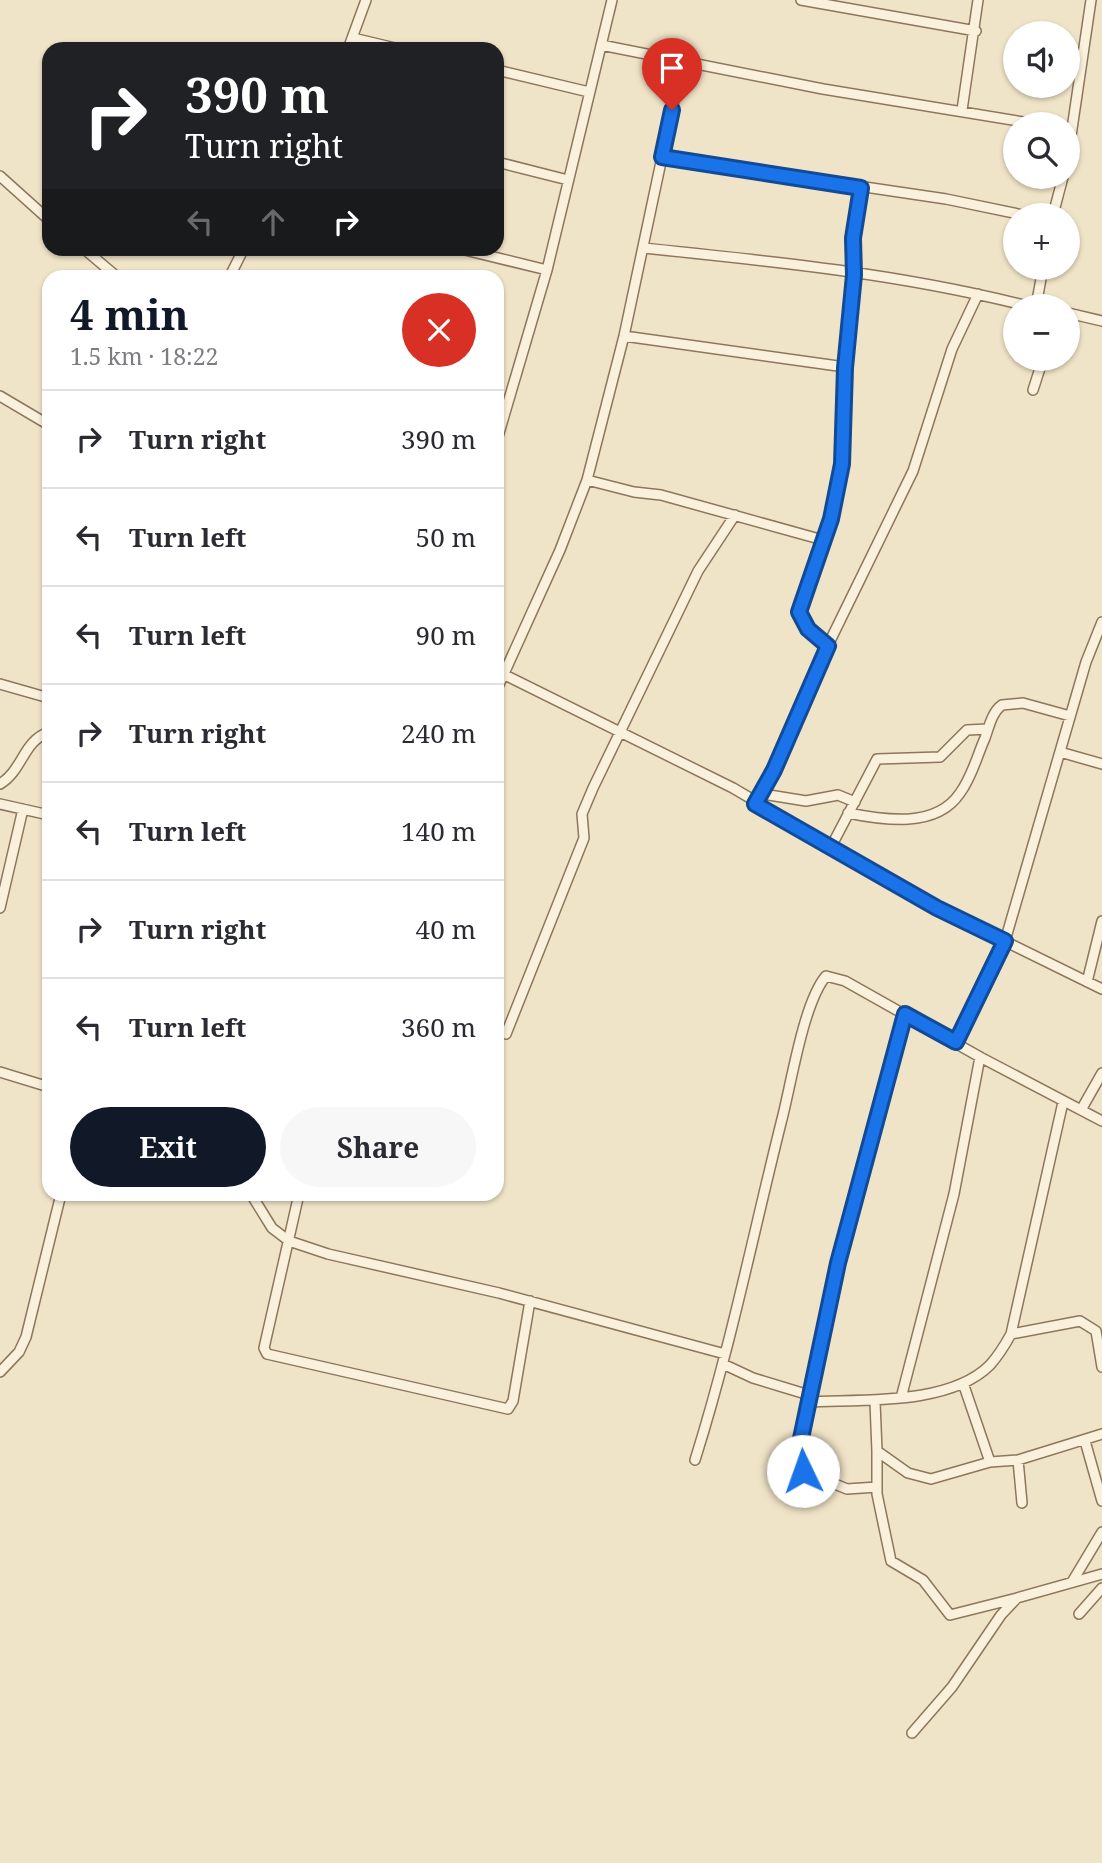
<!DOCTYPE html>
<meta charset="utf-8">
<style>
:root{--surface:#fff;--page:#f7f7f7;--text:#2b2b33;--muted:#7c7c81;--line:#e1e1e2;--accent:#111827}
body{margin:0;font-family:"Noto Serif",serif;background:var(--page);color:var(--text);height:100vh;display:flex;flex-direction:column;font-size:26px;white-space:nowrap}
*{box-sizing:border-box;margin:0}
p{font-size:23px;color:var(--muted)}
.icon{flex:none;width:38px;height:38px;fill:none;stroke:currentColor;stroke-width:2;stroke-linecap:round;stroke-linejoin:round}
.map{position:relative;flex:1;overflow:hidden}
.drawer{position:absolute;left:42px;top:270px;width:462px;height:931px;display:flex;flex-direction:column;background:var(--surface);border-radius:21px;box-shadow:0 2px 5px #0004}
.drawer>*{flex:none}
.banner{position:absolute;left:42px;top:42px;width:462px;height:214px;border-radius:21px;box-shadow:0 2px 5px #0004;background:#202124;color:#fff;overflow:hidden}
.fabs{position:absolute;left:1003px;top:21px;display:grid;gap:14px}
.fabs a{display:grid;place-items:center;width:77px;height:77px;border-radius:50%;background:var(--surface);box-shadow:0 2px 5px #0004;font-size:35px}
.pin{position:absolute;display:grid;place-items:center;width:60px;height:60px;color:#fff;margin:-72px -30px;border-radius:50% 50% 50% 0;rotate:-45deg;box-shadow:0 0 7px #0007}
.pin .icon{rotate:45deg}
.me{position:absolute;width:77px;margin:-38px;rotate:357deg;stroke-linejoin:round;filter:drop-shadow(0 0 5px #0008)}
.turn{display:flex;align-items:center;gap:24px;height:147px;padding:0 28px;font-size:32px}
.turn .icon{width:91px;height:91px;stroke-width:2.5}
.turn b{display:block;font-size:49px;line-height:60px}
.lanes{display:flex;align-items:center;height:66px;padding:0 28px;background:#0003;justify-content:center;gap:35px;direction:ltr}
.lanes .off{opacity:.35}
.round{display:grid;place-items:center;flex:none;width:74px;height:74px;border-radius:37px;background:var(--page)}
.head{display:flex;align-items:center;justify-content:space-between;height:119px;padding:0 28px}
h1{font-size:42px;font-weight:700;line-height:52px;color:var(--accent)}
.cta{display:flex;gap:14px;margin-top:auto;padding:14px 28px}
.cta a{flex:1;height:80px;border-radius:42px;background:var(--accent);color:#fff;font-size:28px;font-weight:700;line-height:80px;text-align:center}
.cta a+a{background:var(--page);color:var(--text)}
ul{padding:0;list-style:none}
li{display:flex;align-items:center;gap:21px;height:98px;padding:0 28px;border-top:2px solid var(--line)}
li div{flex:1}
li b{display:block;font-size:26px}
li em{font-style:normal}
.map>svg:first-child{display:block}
</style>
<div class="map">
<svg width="1102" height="1863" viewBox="0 0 1102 1863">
<rect width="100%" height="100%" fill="#f0e4c8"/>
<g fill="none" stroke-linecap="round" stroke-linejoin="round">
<g stroke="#8d765c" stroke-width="12">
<path id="minor" d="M801,0L976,31
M353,38L399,49
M601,45L823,89L1036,124
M348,49L366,0
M497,70L589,92
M962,110L978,0
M1068,156L1091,0
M662,157L946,199L1023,215
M497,162L568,180
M0,176L49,220
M1053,215L1063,177
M83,248L116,276
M457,248L547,270
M643,248C771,261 902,274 1027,306
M230,276L244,248
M1036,306L1043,268
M1068,313L1102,321
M624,336L845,367
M1033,390L1043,359
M0,396L49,425
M497,440L547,270L612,0
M587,480L634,492L661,495L823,540
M828,646L808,629L799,612L831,519L842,464L845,367L854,275L853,238L861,188
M497,671L733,788L937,908L1102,989
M0,684L49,698
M497,689L560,550L587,480L624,336L682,63
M1060,752L1102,764
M0,784C23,770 23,741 49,732
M763,794L806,801L838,795L855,802
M0,804L49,815
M756,804L774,770L811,680L913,471L952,349L978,294
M848,813C883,820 936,829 960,793C972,777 977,756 985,738C989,727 992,712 1002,705L1023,703L1070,716
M832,845L877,759L940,757L967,730L988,729
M0,908L23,809
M1087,982L1102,921
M506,1034L584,838L582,814L593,788L698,571L735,515
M956,1042L1005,941L1086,662L1102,622
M0,1072L49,1087
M1081,1110L1102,1073
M251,1194L272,1228L289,1241L328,1254L499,1293L725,1354
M299,1194L264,1348L267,1354L508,1409L513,1401L530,1301
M1011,1334L1080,1321L1096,1331L1102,1367
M723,1364L753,1378L809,1395
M0,1372L19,1352L26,1337L61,1194
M963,1383L990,1462
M901,1398L954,1194L980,1057
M808,1402C860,1399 949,1406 990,1365C998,1356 1005,1345 1011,1334L1063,1102
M875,1402L877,1451L908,1473L931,1479L990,1462L1018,1460L1102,1434
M1085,1441L1102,1501
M877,1451V1494L891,1561L923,1580L950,1615L1017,1598
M695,1460C730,1349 753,1235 781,1123C791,1086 803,1003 826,976L845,981L980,1057L1102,1121
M1018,1460L1022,1503
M877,1487L847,1489L803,1471L796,1462L838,1263L905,1014
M1072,1582L1102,1532
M1079,1614L1102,1588
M912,1733L952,1687L1001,1615L1017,1598L1102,1574"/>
</g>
<use href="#minor" stroke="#faf1dc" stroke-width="9"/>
</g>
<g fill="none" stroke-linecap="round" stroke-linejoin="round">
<g stroke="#114b97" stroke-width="18">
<path id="route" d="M672,110L662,157L861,188L853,238L854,275L845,368L842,464L831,519L799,612L808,629L828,646L774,770L755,804L937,908L1005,941L956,1042L905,1014L838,1263L796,1462L803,1471"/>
</g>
<use href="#route" stroke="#1a73e8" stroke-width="12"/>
</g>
</svg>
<div class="fabs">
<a><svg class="icon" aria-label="sound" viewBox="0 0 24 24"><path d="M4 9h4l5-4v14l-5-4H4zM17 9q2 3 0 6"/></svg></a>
<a><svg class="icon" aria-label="search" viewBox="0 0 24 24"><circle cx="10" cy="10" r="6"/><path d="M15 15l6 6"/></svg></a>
<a>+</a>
<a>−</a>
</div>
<div class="pin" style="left:672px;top:110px;background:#d93025"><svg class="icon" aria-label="arrive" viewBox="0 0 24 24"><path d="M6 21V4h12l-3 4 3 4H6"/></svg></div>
<svg class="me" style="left:803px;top:1471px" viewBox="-20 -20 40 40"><circle r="19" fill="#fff"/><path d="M0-13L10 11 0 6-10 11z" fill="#1a73e8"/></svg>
<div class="banner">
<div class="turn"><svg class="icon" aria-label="right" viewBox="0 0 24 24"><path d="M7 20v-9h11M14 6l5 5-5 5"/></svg><div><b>390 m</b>Turn right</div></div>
<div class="lanes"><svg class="icon off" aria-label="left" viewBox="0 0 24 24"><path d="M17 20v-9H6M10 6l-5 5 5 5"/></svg><svg class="icon off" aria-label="ahead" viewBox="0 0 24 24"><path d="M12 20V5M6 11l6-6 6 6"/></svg><svg class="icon" aria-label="right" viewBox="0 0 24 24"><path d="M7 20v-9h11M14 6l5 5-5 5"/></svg></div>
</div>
<section class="drawer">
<div class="head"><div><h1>4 min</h1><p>1.5 km · 18:22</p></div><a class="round" style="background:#d93025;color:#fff"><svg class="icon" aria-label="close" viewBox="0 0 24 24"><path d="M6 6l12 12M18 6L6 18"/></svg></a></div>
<ul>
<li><svg class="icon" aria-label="right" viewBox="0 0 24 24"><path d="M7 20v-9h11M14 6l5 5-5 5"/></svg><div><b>Turn right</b></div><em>390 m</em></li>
<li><svg class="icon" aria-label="left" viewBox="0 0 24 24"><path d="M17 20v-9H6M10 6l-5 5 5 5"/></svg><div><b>Turn left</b></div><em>50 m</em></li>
<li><svg class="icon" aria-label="left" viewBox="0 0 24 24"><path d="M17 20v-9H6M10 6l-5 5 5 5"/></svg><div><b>Turn left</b></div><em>90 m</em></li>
<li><svg class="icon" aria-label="right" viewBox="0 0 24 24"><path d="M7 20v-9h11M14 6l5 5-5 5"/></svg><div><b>Turn right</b></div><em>240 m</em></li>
<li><svg class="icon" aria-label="left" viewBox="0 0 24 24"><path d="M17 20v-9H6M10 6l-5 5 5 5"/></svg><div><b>Turn left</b></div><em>140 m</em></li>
<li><svg class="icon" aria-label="right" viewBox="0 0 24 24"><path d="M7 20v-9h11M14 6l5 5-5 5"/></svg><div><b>Turn right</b></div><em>40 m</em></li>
<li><svg class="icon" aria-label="left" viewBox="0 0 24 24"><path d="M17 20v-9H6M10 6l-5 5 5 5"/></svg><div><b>Turn left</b></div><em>360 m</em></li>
</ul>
<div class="cta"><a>Exit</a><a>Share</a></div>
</section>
</div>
